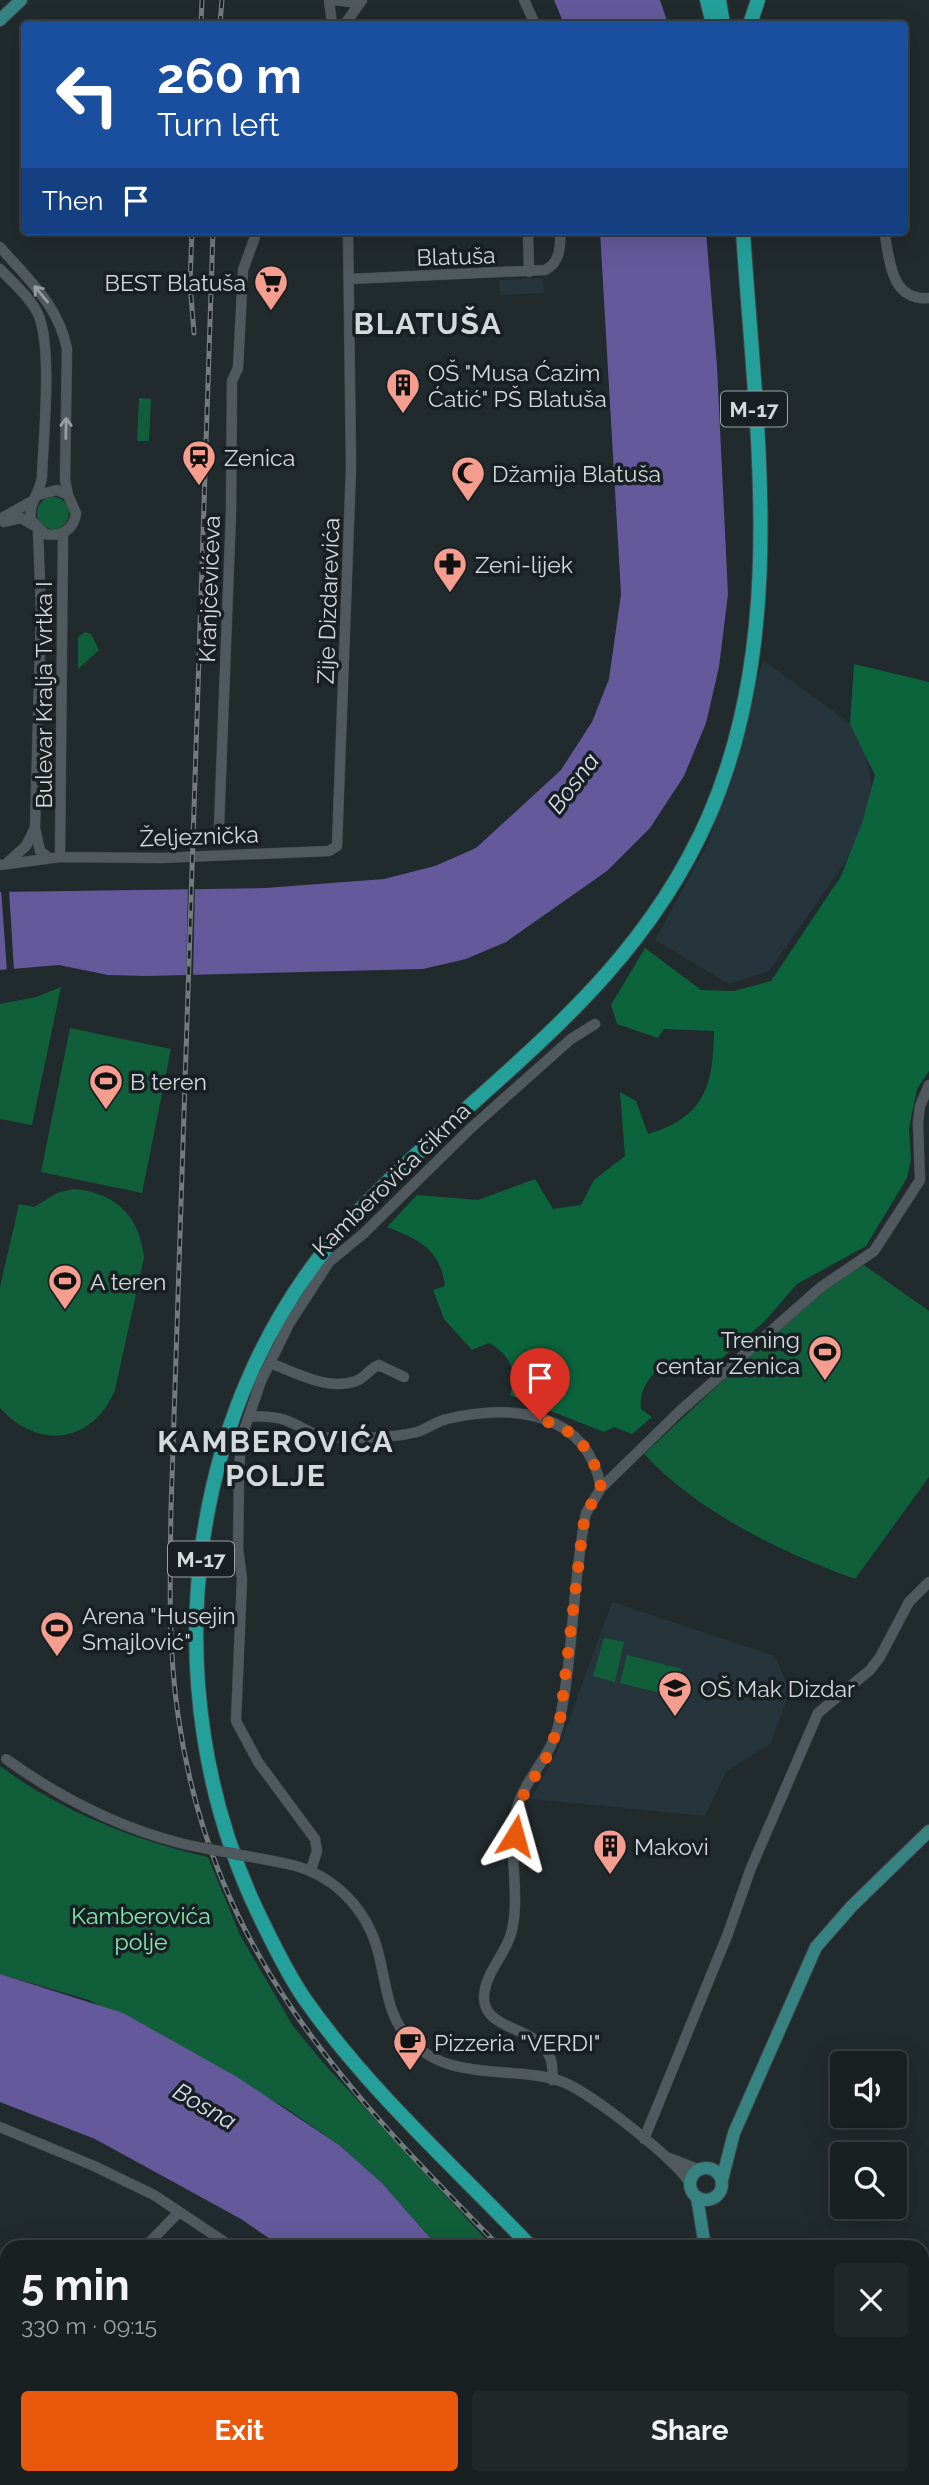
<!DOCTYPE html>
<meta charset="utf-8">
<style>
:root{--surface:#192022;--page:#22282a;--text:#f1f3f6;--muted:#9fa3a5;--line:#373e40;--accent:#ea580c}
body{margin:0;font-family:Raleway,sans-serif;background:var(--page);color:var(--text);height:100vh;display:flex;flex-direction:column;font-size:26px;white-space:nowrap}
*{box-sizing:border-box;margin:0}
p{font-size:23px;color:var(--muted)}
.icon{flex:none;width:38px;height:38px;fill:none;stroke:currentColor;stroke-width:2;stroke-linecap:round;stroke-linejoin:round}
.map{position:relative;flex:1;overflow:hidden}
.sheet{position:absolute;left:0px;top:2240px;width:929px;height:245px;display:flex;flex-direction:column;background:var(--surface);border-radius:21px 21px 0 0;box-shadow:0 7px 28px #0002,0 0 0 2px var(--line)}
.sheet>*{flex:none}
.hud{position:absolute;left:21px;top:21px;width:887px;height:214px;border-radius:7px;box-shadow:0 7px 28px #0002,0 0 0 2px var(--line);background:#1a4fa0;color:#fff;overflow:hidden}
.buttons{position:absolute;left:830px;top:2051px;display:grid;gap:14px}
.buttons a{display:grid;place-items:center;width:77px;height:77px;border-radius:7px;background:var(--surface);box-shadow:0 7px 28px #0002,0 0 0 2px var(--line);font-size:35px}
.pin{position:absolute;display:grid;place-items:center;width:60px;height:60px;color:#fff;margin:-72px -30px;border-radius:50% 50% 50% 0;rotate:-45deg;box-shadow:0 0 7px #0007}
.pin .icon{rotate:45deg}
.me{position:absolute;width:77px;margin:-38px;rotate:8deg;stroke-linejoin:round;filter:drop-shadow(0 0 5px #0008)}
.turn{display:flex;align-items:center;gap:24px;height:147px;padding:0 21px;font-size:32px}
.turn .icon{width:91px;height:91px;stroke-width:2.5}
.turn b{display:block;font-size:49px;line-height:60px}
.then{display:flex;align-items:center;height:66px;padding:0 21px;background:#0003;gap:14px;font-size:26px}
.round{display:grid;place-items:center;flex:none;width:74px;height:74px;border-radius:7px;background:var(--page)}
.head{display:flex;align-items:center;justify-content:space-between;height:119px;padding:0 21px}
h1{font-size:42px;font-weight:700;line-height:52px}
.button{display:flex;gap:14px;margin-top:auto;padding:14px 21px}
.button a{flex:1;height:80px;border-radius:7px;background:var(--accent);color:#fff;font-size:28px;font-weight:700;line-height:80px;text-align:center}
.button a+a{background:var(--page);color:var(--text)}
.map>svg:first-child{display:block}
</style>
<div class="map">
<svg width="929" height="2485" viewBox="0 0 929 2485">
<rect width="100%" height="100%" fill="#212a2d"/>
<path fill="#26353b" d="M543,278L544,293L500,295L499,280Z
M763,660L862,732L872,788L856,847L769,971L729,984L655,940L709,841Z
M612,1602L775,1656L790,1692L770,1744L726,1772L705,1816L531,1799L558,1750Z"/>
<path fill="#115e3a" d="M139,398L151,399L149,441H137Z
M37 513a16 16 0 1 1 32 0a16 16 0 1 1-32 0Z
M85,632L91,634L99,650L78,669V637Z
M61,987L32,1125L0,1119V1004L36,997Z
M70,1028L171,1049L142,1193L41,1172Z
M73,1189C115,1192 140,1216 144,1258L115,1390C93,1443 39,1451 0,1408V1287L19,1204L34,1207L57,1193Z
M864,1265L929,1311V1477L855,1579C781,1552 699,1513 644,1454L821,1289Z
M604,1638L624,1642L615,1682L593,1676Z
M627,1655L682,1669L676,1697L620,1683Z
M0,1766C63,1812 133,1840 208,1857L240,1935L293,2026L325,2065L493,2247H438L382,2183L339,2145L286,2108L89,2000L0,1974Z"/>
<path fill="#0b643c" d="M854,664L929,682V1071L917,1089L909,1128L911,1159L907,1178L866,1246L797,1284L764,1322L716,1363L700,1368L659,1367C647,1381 639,1391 641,1409L652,1417L632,1434L614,1427L604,1432L510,1395C517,1370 511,1356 489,1343L472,1350L444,1319L433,1290L445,1286C440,1248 419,1240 387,1227L417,1195L478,1200L535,1179L553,1209L581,1205L594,1180L625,1156L620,1092L636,1101L648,1134C705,1117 713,1086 714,1031L664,1029L658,1038L617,1024L611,1005L645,948L701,990L734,991L771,981L841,876L862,823L875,775L850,724Z"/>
<path fill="#64599a" d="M554,0H660L668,24H564Z
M600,231H706L717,366L728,594L719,667L706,723L684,776L650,828L607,871L506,942L466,959L423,969L147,976L108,975L59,965L0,970V892L265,888L384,879L435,866L476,848L561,770L592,722L609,679L621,594Z
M0,1974L123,2013L237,2077L339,2145L382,2183L438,2247H282L241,2219L95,2139L0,2102Z
M929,2307L928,2485H914L913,2478H922V2351Z
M495,2478H627L631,2485H498Z"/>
<path fill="#212a2d" d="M188,884H195L193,978H186Z
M1,889H9L14,971L7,972Z"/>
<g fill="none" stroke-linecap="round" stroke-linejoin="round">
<g stroke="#3f4649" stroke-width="11">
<path id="minor" d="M329,0L332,24
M334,0L359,3
M524,0L535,24
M345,24L362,0
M528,231L529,272
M884,231C890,260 890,301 929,298
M0,247C28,279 59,306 67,349L65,480L68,495
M0,269C12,282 27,294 36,310C54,340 43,439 42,477C40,493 28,503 31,520L45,534C61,537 74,530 76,513L68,495L57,490L38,495
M350,279L545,270C560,263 561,246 560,231
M0,519L34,500
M4,522L21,518L33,525
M219,827L231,513L232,381L238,368L243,270L257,231
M35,828L40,851L49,858
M60,857L63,533
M8,862L26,846L35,828L41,611L38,530
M0,865L60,857L161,858L329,851L337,846L351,468L348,231
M270,1363C297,1373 327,1391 356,1381C365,1378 370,1368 379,1365L404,1377
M249,1416C260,1417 272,1416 282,1419C302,1425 315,1439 337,1438C362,1438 393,1438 417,1432C428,1429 436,1421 447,1419C511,1404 587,1410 601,1488
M296,1866C340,1879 371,1915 380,1960C387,1989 388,2015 408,2038C448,2084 513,2064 563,2082C591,2093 677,2160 691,2185
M311,1870L317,1851L315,1839L258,1762L236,1721L242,1579L238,1549L239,1472L241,1439L261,1381L289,1324L329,1262L363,1234L471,1128L571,1039L595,1024
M552,2080C560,2022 485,2038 484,1998C484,1973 507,1954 512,1930C521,1891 506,1847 517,1808C525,1778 552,1756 559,1723C574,1654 572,1582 586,1513L601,1488L681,1410L821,1287L874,1251L920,1180L918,1123L920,1106L929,1085
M0,2127L94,2166L154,2195L232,2247
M644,2139L727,1936L751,1868L818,1713L870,1670L880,1657L909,1602L929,1582
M669,2158L700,2170
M145,2247L179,2212
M0,2333L7,2341
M466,2478L469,2485
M126,2485L134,2478
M288,2485L295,2478"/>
</g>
<g stroke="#3f4649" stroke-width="14">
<path id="major" d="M0,20L21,0
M690 2184a16 16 0 1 1 32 0a16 16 0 1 1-32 0Z
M722,2180L734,2133L816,1947L852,1906L929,1831
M697,2197L705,2247
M805,2478L808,2485"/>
</g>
<g stroke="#3f4649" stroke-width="16">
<path id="highway" d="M707,0L713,24
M719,0L723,24
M750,24L758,0
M531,2247C454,2166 368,2090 304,1998C287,1973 273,1944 260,1917C150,1691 182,1397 358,1212C485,1078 631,994 709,816C789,631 755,425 743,231
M707,2478L711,2485"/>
</g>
<use href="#minor" stroke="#50595d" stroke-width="10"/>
<use href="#major" stroke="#368382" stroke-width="12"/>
<use href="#highway" stroke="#259f9a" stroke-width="14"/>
<g stroke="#737b7e" stroke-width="5">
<path id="rail" d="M201,24L202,0
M220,24L222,0
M192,231L190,283L194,333
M213,231L171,1509C170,1577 168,1647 178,1715C211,1949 341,2086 500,2247
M679,2478L683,2485"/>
</g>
<use href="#rail" stroke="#182024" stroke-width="2.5" stroke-dasharray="8" stroke-linecap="butt"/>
<g stroke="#3f4649" stroke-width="11" stroke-linecap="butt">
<path id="minor-bridge" d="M6,1759C59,1797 117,1827 180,1843C218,1852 258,1857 296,1866"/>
</g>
<use href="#minor-bridge" stroke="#50595d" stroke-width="10"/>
</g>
<defs><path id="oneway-shaft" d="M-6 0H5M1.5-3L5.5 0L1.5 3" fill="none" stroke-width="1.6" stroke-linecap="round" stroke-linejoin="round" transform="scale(1.75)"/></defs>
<g stroke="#99a0a3">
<use href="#oneway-shaft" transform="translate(41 294) rotate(-130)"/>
<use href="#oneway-shaft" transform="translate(66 428) rotate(-89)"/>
</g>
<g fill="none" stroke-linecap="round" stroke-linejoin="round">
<path stroke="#ea580c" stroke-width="12" stroke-dasharray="0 21.6" d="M515,1836L517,1806L549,1753L560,1720L583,1527L586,1513L601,1488C595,1453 575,1427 540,1420"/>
</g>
<defs>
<g id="supermarket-pin" transform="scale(1.75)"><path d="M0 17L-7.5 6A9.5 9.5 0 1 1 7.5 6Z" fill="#f59d8f" stroke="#182024"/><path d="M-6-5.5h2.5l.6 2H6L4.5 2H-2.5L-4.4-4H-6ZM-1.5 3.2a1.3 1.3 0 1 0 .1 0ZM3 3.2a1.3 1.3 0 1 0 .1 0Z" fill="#111"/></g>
<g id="building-pin" transform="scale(1.75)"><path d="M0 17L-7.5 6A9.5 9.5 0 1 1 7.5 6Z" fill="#f59d8f" stroke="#182024"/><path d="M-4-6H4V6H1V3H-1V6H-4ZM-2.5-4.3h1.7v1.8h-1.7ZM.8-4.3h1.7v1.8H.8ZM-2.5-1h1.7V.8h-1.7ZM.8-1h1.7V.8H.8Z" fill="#111"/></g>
<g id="station-pin" transform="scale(1.75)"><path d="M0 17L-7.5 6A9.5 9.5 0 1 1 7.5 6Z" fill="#f59d8f" stroke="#182024"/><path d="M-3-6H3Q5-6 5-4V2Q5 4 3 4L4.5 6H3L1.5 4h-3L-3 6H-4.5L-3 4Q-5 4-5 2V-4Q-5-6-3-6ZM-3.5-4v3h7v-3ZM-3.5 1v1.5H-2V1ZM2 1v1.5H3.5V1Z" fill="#111"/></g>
<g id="mosque-pin" transform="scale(1.75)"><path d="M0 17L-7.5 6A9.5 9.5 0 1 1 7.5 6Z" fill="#f59d8f" stroke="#182024"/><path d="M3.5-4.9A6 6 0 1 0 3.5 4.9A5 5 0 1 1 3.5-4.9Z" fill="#111"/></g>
<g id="pharmacy-pin" transform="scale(1.75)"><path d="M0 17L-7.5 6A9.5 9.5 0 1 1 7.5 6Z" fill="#f59d8f" stroke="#182024"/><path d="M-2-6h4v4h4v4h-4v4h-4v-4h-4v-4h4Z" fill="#111"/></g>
<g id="stadium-pin" transform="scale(1.75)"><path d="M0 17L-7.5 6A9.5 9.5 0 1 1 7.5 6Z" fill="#f59d8f" stroke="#182024"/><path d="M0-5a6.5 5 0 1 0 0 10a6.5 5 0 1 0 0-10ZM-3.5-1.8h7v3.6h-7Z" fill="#111"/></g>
<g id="school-pin" transform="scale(1.75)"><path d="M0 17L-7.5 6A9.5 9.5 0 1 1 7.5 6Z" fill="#f59d8f" stroke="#182024"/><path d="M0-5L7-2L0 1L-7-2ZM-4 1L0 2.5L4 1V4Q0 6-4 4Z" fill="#111"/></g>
<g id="cafe-pin" transform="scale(1.75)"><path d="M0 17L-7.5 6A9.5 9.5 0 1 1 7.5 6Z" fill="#f59d8f" stroke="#182024"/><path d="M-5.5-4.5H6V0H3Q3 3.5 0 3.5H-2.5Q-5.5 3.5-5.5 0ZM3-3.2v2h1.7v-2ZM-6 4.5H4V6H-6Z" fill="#111"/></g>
</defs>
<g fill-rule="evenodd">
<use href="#supermarket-pin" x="271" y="282"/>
<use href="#building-pin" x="403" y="385"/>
<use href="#station-pin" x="199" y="457"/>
<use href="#mosque-pin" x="468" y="473"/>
<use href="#pharmacy-pin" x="450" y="564"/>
<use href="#stadium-pin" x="106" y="1081"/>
<use href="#stadium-pin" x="65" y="1281"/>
<use href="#stadium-pin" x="825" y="1352"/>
<use href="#stadium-pin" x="57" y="1628"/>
<use href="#school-pin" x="675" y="1688"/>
<use href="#building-pin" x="610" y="1846"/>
<use href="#cafe-pin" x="410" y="2042"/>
</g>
<g text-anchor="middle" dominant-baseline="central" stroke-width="7" stroke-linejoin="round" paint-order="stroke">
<g fill="#182024" stroke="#9ca2a5" stroke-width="2">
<rect x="721" y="391.5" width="66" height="35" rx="5"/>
<rect x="168" y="1541.5" width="66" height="35" rx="5"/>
</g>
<g font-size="21" font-weight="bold" fill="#d4dadc">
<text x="754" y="409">M-17</text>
<text x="201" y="1559">M-17</text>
</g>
<g font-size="23" fill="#d4dadc" stroke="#182024">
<text transform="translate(456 256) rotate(-2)">Blatuša</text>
<text transform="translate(209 589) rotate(-88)">Kranjčevićeva</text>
<text transform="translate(328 601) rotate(-88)">Zije Dizdarevića</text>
<text transform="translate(43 695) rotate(-90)">Bulevar Kralja Tvrtka I</text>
<text transform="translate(199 836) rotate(-2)">Željeznička</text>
<text transform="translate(391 1179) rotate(-44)">Kamberovića čikma</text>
</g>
<g font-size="23" fill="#d4dadc" stroke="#182024" text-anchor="start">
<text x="246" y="282" text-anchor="end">BEST Blatuša</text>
<text x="428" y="372">OŠ "Musa Ćazim<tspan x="428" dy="26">Ćatić" PŠ Blatuša</tspan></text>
<text x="224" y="457">Zenica</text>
<text x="492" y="473">Džamija Blatuša</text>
<text x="475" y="564">Zeni-lijek</text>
<text x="130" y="1081">B teren</text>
<text x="90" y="1281">A teren</text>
<text x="800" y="1339" text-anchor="end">Trening<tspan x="800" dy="26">centar Zenica</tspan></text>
<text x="82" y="1615">Arena "Husejin<tspan x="82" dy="26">Smajlović"</tspan></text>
<text x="700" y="1688">OŠ Mak Dizdar</text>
<text x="634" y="1846">Makovi</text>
<text x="434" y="2042">Pizzeria "VERDI"</text>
</g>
<g font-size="23" fill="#82ecb0" stroke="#182024">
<text x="141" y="1915">Kamberovića<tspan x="141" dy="26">polje</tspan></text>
</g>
<g font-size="24" font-style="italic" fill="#deddf0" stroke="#182024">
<text transform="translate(573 783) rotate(-53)">Bosna</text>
<text transform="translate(205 2106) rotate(30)">Bosna</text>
</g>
<g font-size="30" font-weight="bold" letter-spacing="2" fill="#d4dadc" stroke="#182024">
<text x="428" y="323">BLATUŠA</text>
<text x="276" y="1441">KAMBEROVIĆA<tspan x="276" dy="34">POLJE</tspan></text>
</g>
</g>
</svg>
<div class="buttons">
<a><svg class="icon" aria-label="sound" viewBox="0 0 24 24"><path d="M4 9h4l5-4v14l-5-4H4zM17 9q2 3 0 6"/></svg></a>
<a><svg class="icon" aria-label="search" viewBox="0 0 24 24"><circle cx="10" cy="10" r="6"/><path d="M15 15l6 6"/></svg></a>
</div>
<div class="pin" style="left:540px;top:1420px;background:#d93025"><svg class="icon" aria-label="arrive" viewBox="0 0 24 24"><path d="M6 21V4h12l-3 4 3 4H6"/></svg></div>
<svg class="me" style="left:515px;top:1836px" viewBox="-20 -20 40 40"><path d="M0-17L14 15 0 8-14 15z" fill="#ea580c" stroke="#fff" stroke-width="4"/></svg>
<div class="hud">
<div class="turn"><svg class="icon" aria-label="left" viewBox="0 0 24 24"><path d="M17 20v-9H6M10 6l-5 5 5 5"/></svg><div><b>260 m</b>Turn left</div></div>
<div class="then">Then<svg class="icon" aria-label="arrive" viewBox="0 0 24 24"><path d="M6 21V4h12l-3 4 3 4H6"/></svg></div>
</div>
<section class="sheet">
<div class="head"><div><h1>5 min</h1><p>330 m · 09:15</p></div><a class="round"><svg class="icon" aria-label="close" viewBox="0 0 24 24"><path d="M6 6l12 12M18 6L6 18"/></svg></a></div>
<div class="button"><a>Exit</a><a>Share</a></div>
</section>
</div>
